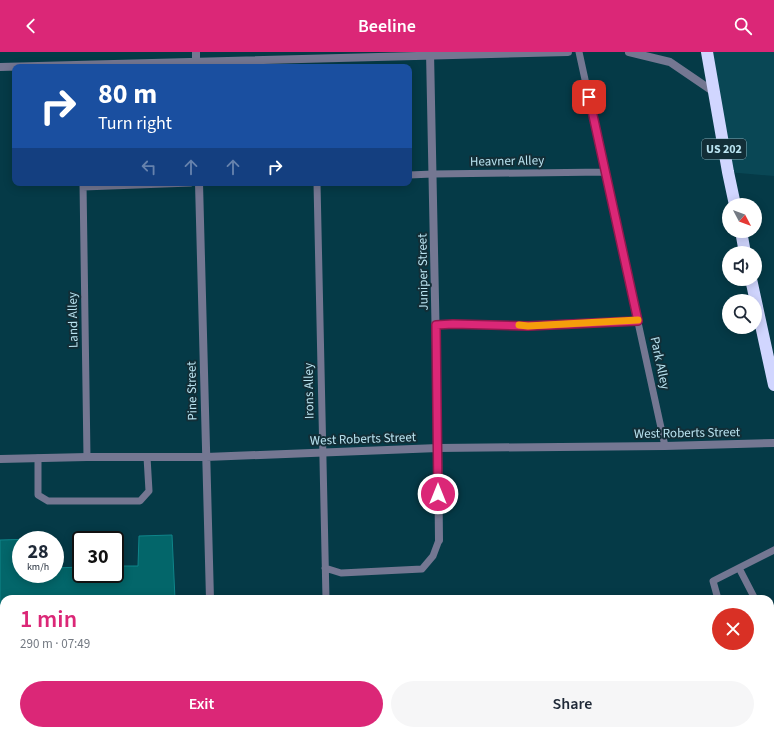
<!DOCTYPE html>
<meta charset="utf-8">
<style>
:root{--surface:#fff;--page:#f6f6f7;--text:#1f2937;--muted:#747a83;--accent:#db2777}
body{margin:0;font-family:"Source Sans 3",sans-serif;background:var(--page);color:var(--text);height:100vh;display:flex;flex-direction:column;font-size:15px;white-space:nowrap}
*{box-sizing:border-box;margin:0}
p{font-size:13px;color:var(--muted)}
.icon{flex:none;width:22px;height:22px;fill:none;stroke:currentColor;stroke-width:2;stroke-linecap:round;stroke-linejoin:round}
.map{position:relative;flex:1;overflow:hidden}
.side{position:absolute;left:0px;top:543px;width:774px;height:140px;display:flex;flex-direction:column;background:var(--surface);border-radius:12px 12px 0 0;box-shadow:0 2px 10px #0003}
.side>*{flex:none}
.banner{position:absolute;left:12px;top:12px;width:400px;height:122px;border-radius:8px;box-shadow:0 2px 10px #0003;background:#1a4fa0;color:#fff;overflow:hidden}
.needle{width:26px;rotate:131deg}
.tools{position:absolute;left:722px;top:146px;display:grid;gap:8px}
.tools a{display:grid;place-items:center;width:40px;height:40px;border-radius:50%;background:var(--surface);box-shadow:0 2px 10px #0003;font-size:20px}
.speed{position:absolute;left:12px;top:479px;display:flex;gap:8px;font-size:20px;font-weight:700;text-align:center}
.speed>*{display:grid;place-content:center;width:52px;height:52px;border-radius:50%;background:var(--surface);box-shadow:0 2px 10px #0003;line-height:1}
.speed small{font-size:10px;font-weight:400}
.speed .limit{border:2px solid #111;border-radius:6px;background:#fff;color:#111}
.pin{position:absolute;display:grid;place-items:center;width:34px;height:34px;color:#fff;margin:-17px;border-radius:8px;box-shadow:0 2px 6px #0006}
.me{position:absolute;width:44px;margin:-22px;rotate:0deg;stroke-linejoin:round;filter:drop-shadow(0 0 3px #0008)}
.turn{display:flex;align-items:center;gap:14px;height:84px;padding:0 20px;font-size:18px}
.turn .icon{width:52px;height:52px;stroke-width:2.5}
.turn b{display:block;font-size:28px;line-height:34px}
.lanes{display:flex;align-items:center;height:38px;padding:0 20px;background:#0003;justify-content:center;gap:20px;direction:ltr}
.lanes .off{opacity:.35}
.round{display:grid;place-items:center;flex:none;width:42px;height:42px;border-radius:21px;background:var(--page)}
.overview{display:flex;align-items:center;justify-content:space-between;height:68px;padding:0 20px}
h1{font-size:24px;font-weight:600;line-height:30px;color:var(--accent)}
.action{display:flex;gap:8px;margin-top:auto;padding:8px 20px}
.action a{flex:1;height:46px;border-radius:24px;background:var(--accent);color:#fff;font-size:16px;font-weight:600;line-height:46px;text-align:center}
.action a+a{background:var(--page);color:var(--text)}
header{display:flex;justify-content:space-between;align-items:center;height:52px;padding:0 20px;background:var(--accent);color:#fff;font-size:18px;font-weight:600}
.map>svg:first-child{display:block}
</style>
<header><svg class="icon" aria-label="back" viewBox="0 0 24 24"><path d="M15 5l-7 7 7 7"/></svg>Beeline<svg class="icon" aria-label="search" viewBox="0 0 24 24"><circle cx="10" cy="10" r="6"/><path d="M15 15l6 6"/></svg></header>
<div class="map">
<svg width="774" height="683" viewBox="0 0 774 683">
<rect width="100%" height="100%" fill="#053a47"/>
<path fill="#094755" d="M702,0H774V124L728,120Z"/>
<path fill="#03666a" stroke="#0f858a" d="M172,483L175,547H4V570H0V488L36,487V488H21V522H55V516L81,515V522H115V514H138L139,484Z
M11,679H55V683H12Z
M358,679H473L474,683H358Z
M480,679H686V683H481Z"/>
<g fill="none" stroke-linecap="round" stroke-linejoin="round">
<path stroke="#747792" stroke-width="7" d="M579,0L665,394
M409,123L433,122L605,120
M83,131L87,405
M317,131L326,547
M83,135L191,131
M436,273L453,272L528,274L638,269
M38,406V443L48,449H140L149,439L147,405
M325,516L341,521L422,517L433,504L439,488
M739,516L755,547
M718,547L713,529L774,498
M770,577L774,585
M770,666L774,672
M329,679V683
M738,679L740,683
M710,682L720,679"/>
<path stroke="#747792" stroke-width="8" d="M196,0V15
M430,0L438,396L439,488
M629,0L670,10L714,40
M0,15L568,0
M199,131L210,547
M0,407L87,405H206L438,396L665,394L774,391
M214,679V683"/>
<path stroke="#d1d6ff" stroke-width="12" d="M707,0L728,120L735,153
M741,179L745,201
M751,227L774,333"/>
</g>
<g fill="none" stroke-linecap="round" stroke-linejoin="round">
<g stroke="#8e194d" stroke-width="10">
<path id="route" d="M438,442L436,273L453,272L528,274L638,269L589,45"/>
</g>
<use href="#route" stroke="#db2777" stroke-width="7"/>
<path stroke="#f59e0b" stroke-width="7" d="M519,273L528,274L638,268"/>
</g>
<g text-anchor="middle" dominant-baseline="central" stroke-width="4" stroke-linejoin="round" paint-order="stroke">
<rect fill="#122e37" stroke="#88adb8" stroke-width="1" x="702" y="87" width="44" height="20" rx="3"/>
<g font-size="12" font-weight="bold" fill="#bae3f0">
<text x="724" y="97">US 202</text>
</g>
<g font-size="13" fill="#bae3f0" stroke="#122e37">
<text transform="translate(507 109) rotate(-1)">Heavner Alley</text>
<text transform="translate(423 220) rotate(-91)">Juniper Street</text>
<text transform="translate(73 268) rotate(-91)">Land Alley</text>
<text transform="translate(660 311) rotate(78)">Park Alley</text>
<text transform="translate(192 339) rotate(-91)">Pine Street</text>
<text transform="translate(309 339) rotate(-91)">Irons Alley</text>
<text transform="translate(687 381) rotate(-1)">West Roberts Street</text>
<text transform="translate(363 387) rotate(-2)">West Roberts Street</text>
</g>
</g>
</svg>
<div class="tools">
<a><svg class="needle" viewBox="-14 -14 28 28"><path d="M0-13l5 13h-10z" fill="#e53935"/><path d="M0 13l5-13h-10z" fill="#747a83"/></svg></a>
<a><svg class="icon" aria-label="sound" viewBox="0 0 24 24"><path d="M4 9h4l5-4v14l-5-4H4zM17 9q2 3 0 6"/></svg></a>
<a><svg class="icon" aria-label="search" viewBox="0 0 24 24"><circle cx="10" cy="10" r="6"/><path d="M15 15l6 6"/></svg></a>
</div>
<div class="speed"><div>28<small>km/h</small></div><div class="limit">30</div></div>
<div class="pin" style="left:589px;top:45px;background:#d93025"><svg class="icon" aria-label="arrive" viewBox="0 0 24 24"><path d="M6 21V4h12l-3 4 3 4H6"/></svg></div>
<svg class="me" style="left:438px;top:442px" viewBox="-20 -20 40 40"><circle r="17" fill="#db2777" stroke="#fff" stroke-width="3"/><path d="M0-11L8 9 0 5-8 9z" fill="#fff"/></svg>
<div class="banner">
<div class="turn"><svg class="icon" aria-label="right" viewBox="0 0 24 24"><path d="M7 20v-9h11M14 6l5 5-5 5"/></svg><div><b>80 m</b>Turn right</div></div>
<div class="lanes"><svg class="icon off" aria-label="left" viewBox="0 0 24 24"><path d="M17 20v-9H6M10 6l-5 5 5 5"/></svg><svg class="icon off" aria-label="ahead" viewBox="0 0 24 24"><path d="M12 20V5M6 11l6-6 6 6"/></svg><svg class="icon off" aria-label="ahead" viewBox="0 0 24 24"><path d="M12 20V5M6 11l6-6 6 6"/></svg><svg class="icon" aria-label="right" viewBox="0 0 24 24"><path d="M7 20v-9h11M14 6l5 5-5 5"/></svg></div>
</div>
<section class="side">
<div class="overview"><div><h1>1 min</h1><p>290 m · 07:49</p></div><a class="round" style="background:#d93025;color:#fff"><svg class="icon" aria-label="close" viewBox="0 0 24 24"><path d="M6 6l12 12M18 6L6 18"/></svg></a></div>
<div class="action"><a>Exit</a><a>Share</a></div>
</section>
</div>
